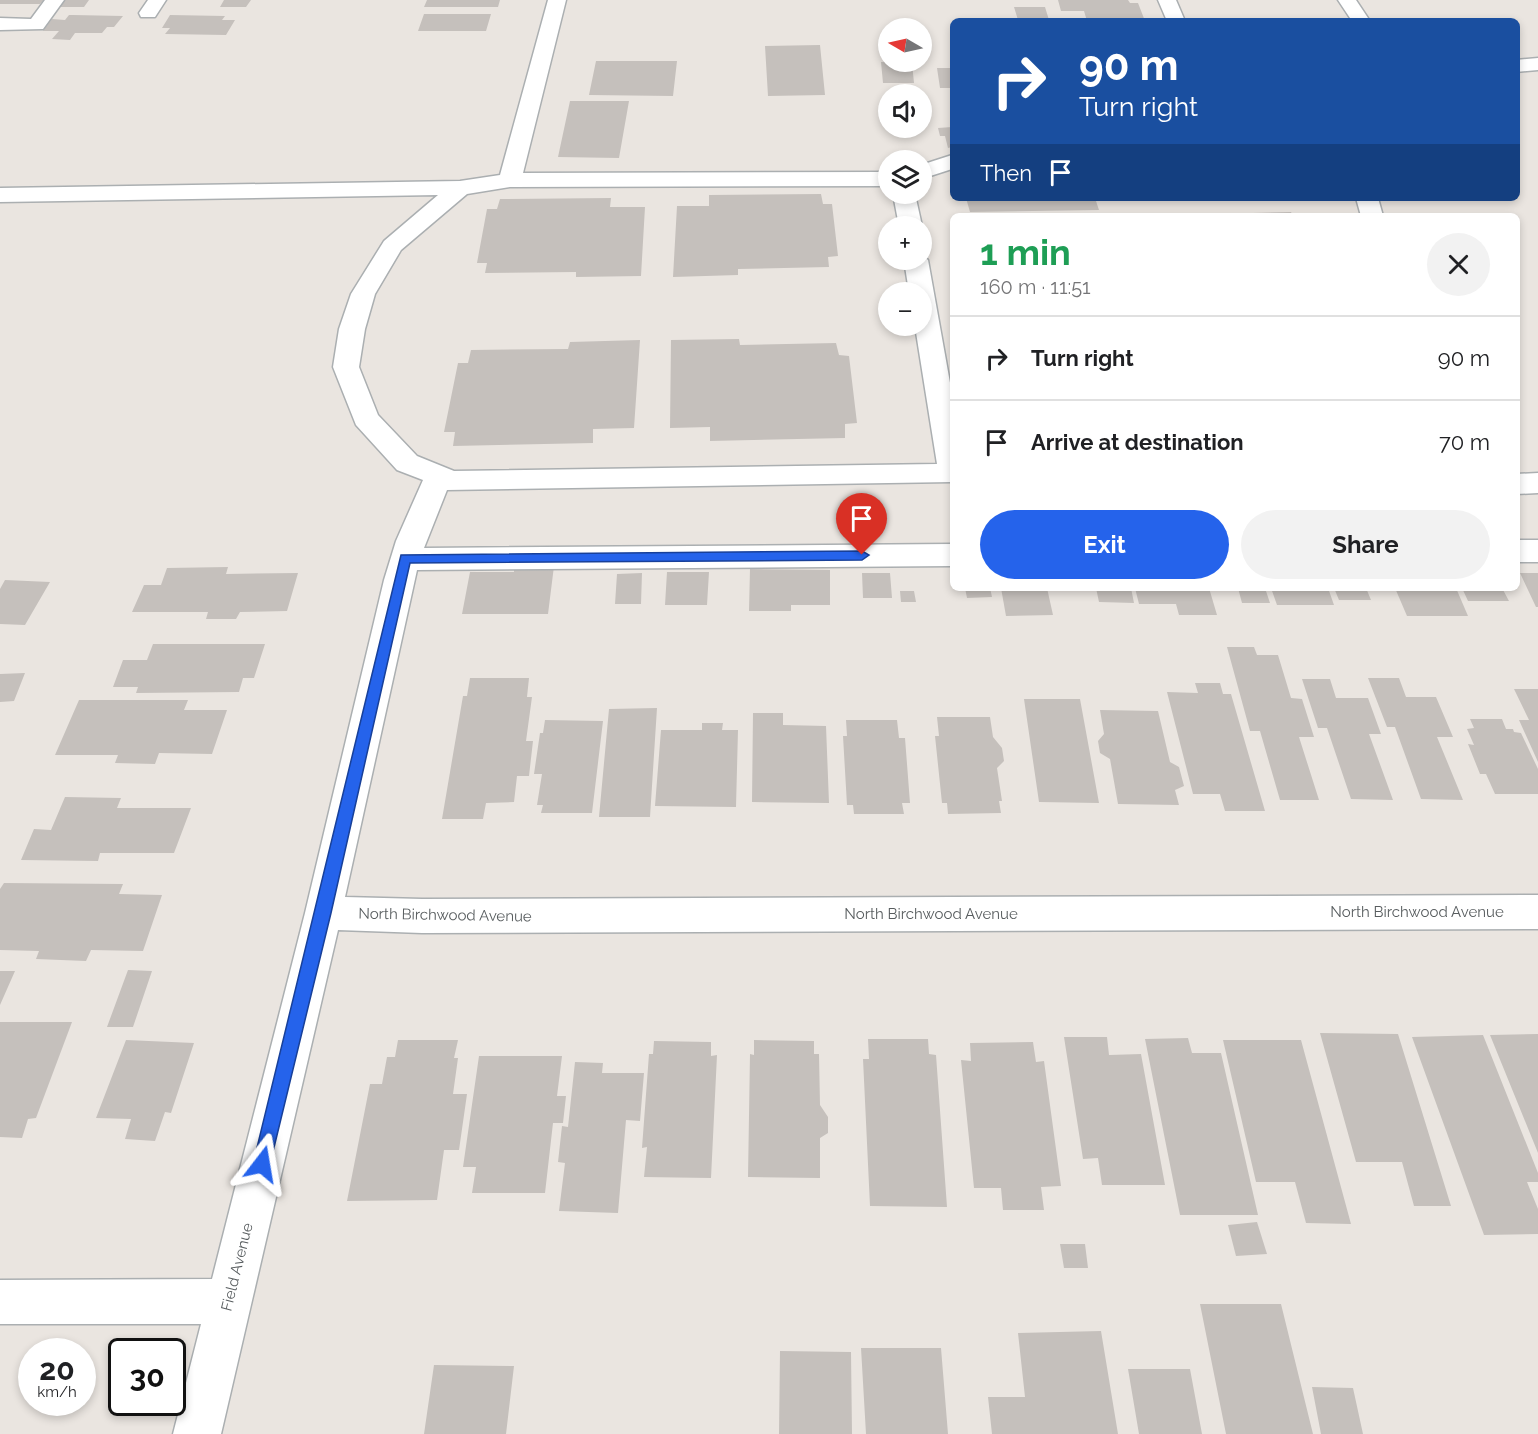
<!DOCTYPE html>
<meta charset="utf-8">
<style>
:root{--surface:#fff;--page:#f2f2f2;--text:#202124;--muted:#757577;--line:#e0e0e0;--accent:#2563eb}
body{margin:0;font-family:Raleway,sans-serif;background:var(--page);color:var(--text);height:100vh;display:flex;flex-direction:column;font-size:22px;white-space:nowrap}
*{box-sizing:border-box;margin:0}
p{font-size:20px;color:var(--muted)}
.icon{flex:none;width:33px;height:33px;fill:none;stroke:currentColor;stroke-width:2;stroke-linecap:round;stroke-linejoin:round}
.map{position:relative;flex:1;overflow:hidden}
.drawer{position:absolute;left:950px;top:213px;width:570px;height:378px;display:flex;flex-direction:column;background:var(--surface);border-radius:9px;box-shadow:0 3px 9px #0003}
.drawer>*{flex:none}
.guide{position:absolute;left:950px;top:18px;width:570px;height:183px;border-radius:9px;box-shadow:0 3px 9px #0003;background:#1a4fa0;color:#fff;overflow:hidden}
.needle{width:39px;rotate:279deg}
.controls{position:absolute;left:878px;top:18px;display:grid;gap:12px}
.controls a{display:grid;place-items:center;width:54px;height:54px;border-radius:50%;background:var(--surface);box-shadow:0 3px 9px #0003;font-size:30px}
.speed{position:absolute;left:18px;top:1338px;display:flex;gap:12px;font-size:30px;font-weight:700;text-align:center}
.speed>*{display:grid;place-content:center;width:78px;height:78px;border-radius:50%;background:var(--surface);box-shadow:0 3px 9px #0003;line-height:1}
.speed small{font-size:15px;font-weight:400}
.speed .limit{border:3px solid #111;border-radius:9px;background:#fff;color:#111}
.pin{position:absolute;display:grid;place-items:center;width:51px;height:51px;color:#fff;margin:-62px -26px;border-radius:50% 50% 50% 0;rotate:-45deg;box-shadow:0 0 6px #0007}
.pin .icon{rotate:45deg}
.me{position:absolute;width:66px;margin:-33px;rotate:14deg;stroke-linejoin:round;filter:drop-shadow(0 0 4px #0008)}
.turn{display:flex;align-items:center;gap:21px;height:126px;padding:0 30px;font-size:27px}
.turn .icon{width:78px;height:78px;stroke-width:2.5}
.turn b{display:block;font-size:42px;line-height:51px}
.then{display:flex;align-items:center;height:57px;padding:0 30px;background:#0003;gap:12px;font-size:22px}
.round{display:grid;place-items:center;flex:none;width:63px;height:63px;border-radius:32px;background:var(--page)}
.head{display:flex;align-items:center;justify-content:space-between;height:102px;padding:0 30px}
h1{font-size:36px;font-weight:700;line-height:45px;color:#1e9e55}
.action{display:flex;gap:12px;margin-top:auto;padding:12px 30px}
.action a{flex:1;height:69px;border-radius:36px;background:var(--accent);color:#fff;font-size:24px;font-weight:700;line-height:69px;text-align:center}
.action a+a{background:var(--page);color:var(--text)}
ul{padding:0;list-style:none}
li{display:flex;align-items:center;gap:18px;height:84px;padding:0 30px;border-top:2px solid var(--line)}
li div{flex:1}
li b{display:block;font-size:22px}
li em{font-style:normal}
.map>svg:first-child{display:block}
</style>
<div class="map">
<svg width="1538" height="1434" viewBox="0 0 1538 1434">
<rect width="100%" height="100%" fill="#eae5e0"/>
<path fill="#c5c0bc" d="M0,0H44L40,4H0Z
M62,0H89L84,7H56Z
M224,0H251L246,7H220Z
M427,0H500L498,7H424Z
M1058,0H1128L1130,3H1138L1145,21H1087L1084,11H1061Z
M1014,7H1045L1049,20H1018Z
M424,14H491L486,31H418Z
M69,15H73L123,16L114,27H107L102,33H75L70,40L52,39L59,31H43L52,19L65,20Z
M170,15L225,16L222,20H235L226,35L165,34L170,28H162Z
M820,45L825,95L768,96L765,46Z
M596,61H677L673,96L589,95Z
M881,62L912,63L914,83H883Z
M937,68H952V88H940Z
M570,101H629L619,158L558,157Z
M952,127V147L948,148L945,136H940L938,128Z
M821,194L823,204H832L838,256L828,257L829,267L738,269V275L673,277L677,206H709V195Z
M611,198L610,207H645L641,276L576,277V272L485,273L487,263H477L487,209H497L500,199Z
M966,198H1095L1099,210L970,212Z
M1291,212L1293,216H1214V214Z
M739,339L740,345L836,343L839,355L849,356L857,423L845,424V438L710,441V427L670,428L671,340Z
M640,340L634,428L593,429V443L453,446L455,432H444L458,363H468L471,350L568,349L570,342Z
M514,566H554L548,614H462L470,572H514Z
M228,567L226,574L298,573L287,611L240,612L236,619H206L208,612H132L144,585H161L167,568Z
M750,569L830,570V605H791V611H749Z
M667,572H709L707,605H665Z
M642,573L641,604H615L617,574Z
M862,573H890L892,598H863Z
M1520,573H1538V607H1536Z
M5,580L50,582L25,625L0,624V589Z
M965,588H990L992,597L967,598Z
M1001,588H1047L1053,615L1006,616Z
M1096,588H1131L1134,603L1099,602Z
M1135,588H1209L1217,615H1179L1176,604H1139Z
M1238,588H1265L1270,603H1242Z
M1271,588H1328L1334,605H1277Z
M1334,588H1366L1371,600H1339Z
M1395,588H1456L1468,616H1407Z
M1462,588H1502L1509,601H1468Z
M900,591H914L916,602H901Z
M153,644H265L254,678H243L239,692L136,693L138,687H113L123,660H147Z
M1227,647H1254L1257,655H1278L1291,698L1302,699L1314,737H1299L1319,800H1280L1260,731H1250Z
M25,673L14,701L0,702V674Z
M470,678H529L527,697H532L526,741H533L529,776H517L514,802L486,803L483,819H442L463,696H467Z
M1368,678H1399L1406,697H1436L1453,737H1437L1463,800L1421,799L1395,727H1387Z
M1302,679H1330L1336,698H1368L1381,734H1369L1393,800L1351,799L1327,728H1318Z
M1195,683H1220L1223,694H1231L1265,811H1225L1220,794H1193L1167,692L1198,693Z
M1514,689H1538V762L1519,720H1529Z
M1024,699H1080L1099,803L1039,802Z
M79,700H188L184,710H227L212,754L159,753L155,764L115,763L118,755H55Z
M657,708L650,817H599L609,709Z
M1100,710L1158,711L1170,762L1179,767L1184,786L1175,790L1179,805L1118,804L1110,759L1100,753L1098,741L1104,734Z
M753,713H783V725L826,726L829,803L752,802Z
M937,717H990L993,737L1002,748L1004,761L997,768L1002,801H999L1001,813L948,814L947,803H942L935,736H939Z
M1470,719H1502L1506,729H1513L1514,732L1521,733L1538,769V794H1495L1486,774H1480L1468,744L1474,745L1467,729L1474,728Z
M545,720L603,721L592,813H541L543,805H537L542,774H534L540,733H543Z
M846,720H897L899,738H905L910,803H902L904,814H854L853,805H847L843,736H847Z
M702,723H723L722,730H738L736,807L655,806L661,730H702Z
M65,797L121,798L117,808H191L174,853H100L98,861L21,860L34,829L51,830Z
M4,883L123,884L119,894L162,895L143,951L91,950L86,961L36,959L39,951L0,950V889Z
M128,970L152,971L133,1027H107Z
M0,971H15L0,1005Z
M0,1022H72L36,1118L28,1119L22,1138L0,1137Z
M1320,1033L1398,1034L1451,1206H1414L1402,1162H1356Z
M1538,1034V1153L1490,1035Z
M1483,1035L1538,1173V1182H1527L1538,1209V1234L1484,1235L1412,1037Z
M1064,1037H1107L1109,1055L1141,1054L1165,1185H1102L1098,1158L1083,1159Z
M1188,1038L1192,1053H1221L1258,1215H1180L1145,1039Z
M868,1039H928L929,1054L936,1055L947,1207L870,1206L863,1059H869Z
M126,1040L194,1043L171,1113L165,1112L155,1141L125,1139L131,1119L96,1118Z
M398,1040H458L454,1058H458L453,1094H467L459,1150H444L437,1200L347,1201L370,1084H382L387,1057H395Z
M754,1040L814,1041V1054H819L820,1105L828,1117V1133L820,1138V1178L748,1177L750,1054L754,1055Z
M1223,1040H1301L1351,1224L1306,1223L1295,1182H1256Z
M654,1041L711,1042V1056L717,1055L711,1178L644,1177L647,1147L642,1148L649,1054H653Z
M1033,1042L1036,1062L1044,1061L1061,1186L1041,1187L1044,1210H1003L1001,1188H974L961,1060L971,1061L970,1043Z
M479,1056H562L557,1096H566L563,1123H553L545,1193H472L476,1167H463Z
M575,1062L603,1063L602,1073H644L640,1121L626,1120L618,1213L559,1211L565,1163L558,1162L562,1126L568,1127Z
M1257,1222L1267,1254L1236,1256L1228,1225Z
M1060,1244H1085L1088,1268H1064Z
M1200,1304H1281L1313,1434H1226Z
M1101,1331L1118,1434H992L988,1397H1025L1018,1333Z
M861,1348H941L948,1434H866Z
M780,1351L851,1352L852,1434H779Z
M434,1365L514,1366L506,1434H424Z
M1128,1369H1190L1202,1434H1139Z
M1312,1387L1353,1388L1363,1434H1321Z"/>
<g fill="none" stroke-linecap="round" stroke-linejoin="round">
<g stroke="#abafb1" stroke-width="3">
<path id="minor" d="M45,0H64L43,29L0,30V18L31,19Z
M148,0H166L155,17H141L139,13Z
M548,0H566L523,173L888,172V186L510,187L467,194L401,250L375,294L365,329L359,367L378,415L417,456L454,471L937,464L915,326H921V292H909L904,260H921V254L928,260L952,394V482L447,490L424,548L952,544V566L417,570L345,897L422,899L1538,895V929L422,933L338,930L221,1434H173L201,1324H0V1280L212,1279L305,913L384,580L396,541L423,480L397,470L356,425L333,367L339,329L351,294L384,241L438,195L0,202V188L460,181L500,175Z
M1158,0H1176L1185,21H1167Z
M1338,0H1356L1370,21H1352Z
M1538,58V70L1516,72V60Z
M952,155V169L921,179V165Z
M893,194H915L922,226L921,227L899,226Z
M1356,198H1378L1383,216H1361Z
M1538,473V493L1516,494V474Z
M1516,540H1538V562H1516Z"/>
</g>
<use href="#minor" fill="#fff" fill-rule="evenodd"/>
</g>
<path fill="#2563eb" stroke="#184099" stroke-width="1.5" d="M862,551L869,555L862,560L410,563L331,913L270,1164L268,1170L262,1172L256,1170L253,1164L401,555Z"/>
<g text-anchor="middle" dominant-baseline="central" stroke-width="6" stroke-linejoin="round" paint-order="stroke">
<g font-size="15" fill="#585d5f" stroke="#fff">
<text x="1417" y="912">North Birchwood Avenue</text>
<text x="931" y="914">North Birchwood Avenue</text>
<text transform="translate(445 915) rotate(1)">North Birchwood Avenue</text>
<text transform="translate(237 1267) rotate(-76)">Field Avenue</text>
</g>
</g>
</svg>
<div class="controls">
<a><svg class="needle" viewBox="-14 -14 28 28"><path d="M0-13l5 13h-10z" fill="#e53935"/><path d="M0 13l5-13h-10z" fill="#757577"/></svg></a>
<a><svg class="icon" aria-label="sound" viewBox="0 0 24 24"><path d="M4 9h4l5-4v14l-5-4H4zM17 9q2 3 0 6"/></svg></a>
<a><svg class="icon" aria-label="layers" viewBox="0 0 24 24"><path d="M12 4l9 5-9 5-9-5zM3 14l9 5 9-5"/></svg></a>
<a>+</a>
<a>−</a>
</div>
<div class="speed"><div>20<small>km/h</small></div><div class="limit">30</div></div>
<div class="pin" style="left:862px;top:555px;background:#d93025"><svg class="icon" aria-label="arrive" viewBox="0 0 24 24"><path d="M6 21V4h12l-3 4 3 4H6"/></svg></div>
<svg class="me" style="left:262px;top:1164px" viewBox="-20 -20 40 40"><path d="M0-17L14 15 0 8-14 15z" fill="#2563eb" stroke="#fff" stroke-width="4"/></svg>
<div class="guide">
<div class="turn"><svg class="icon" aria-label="right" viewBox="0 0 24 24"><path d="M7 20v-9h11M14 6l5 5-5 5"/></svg><div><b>90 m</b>Turn right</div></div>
<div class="then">Then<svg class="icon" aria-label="arrive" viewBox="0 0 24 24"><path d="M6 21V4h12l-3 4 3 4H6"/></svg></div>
</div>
<section class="drawer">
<div class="head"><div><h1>1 min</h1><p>160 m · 11:51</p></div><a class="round"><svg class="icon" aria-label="close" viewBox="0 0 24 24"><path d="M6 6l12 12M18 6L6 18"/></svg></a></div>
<ul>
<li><svg class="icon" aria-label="right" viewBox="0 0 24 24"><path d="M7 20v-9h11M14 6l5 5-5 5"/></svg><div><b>Turn right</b></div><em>90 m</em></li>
<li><svg class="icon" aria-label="arrive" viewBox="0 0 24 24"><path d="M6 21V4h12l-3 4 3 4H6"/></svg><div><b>Arrive at destination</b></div><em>70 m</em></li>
</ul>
<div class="action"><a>Exit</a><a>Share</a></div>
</section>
</div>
